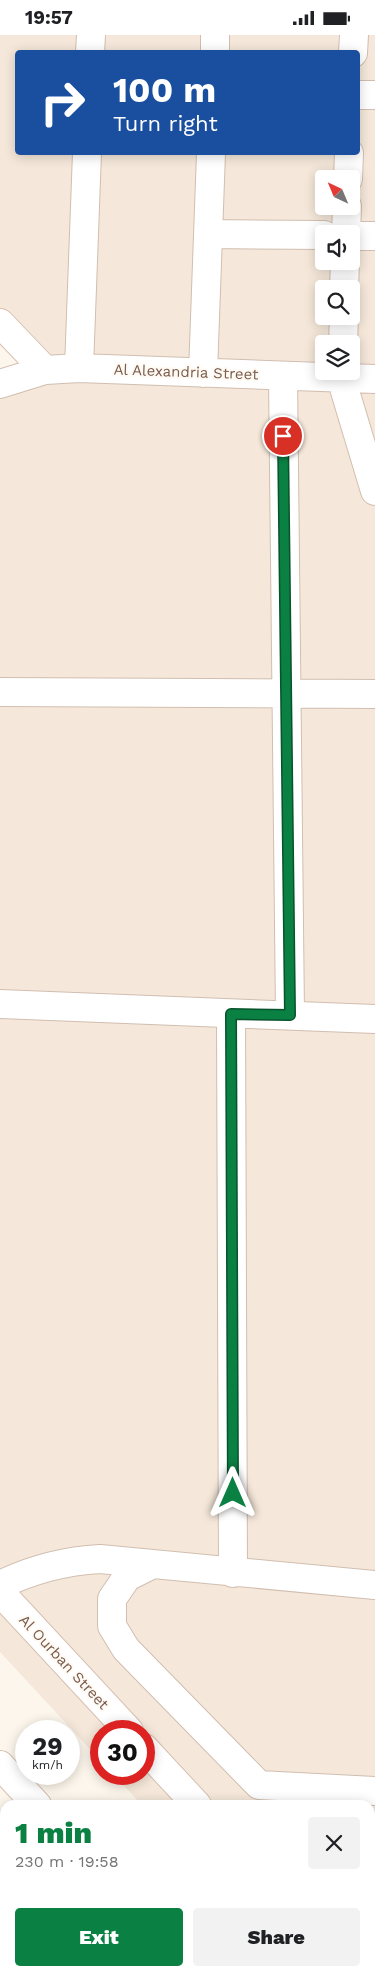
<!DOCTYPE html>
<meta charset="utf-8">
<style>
:root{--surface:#fff;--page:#f2f2f2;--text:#202124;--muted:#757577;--accent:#0b8043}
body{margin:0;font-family:"Work Sans",sans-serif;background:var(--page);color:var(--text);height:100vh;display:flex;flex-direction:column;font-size:19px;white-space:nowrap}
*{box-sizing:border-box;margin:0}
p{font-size:16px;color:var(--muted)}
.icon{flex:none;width:28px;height:28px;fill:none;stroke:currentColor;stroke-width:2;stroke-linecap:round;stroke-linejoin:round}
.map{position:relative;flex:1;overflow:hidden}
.sheet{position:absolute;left:0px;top:1765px;width:375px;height:176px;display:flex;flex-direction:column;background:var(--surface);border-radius:15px 15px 0 0;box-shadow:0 2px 12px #0003}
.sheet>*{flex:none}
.guide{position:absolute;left:15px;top:15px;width:345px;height:105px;border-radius:5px;box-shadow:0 2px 12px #0003;background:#1a4fa0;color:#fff;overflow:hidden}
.needle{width:32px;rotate:316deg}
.fabs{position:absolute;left:315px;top:135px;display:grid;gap:10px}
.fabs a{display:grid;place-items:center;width:45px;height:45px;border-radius:5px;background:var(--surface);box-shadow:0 2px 12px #0003;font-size:25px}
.speed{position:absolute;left:15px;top:1685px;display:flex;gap:10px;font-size:25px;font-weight:700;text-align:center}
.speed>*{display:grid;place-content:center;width:65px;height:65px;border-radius:50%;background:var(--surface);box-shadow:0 2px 12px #0003;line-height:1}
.speed small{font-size:12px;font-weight:400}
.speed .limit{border:8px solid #d22;background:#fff;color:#111}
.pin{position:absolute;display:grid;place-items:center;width:42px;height:42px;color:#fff;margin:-21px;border:2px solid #fff;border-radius:50%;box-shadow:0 1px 5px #0007}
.me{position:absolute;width:55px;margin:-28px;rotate:0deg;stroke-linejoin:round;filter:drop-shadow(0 0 4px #0008)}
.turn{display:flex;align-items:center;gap:18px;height:105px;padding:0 15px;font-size:22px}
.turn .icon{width:65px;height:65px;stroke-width:2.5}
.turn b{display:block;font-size:35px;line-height:42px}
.round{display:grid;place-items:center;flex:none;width:52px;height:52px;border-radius:5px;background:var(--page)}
.summary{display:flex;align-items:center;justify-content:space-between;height:85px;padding:0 15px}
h1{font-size:30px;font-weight:800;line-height:38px;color:var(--accent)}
.button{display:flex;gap:10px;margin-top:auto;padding:10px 15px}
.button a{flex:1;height:58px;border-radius:5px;background:var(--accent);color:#fff;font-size:20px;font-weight:800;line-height:58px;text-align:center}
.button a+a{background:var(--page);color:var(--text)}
.status{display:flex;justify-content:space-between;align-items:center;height:35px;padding:0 25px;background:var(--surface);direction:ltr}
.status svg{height:14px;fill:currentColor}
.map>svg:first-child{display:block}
</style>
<div class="status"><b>19:57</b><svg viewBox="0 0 49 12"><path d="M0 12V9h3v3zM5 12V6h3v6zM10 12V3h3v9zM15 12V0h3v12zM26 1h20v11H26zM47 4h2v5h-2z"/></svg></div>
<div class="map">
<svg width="375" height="1941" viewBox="0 0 375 1941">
<rect width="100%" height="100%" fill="#fdf6ec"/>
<path fill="#f5e8da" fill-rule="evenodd" d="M0,0H375V1941H299L295,1936H370V1770H142L113,1739H144V1696H101V1726L0,1617V347L36,345L0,303ZM18,18H358V118H18ZM324,144H351V171H324ZM324,199H351V226H324ZM324,254H351V281H324ZM324,309H351V336H324Z"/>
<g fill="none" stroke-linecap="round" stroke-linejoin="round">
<g stroke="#d1beb0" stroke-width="30">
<path id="street" d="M90,18L91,0
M215,18V0
M353,18L354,0
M358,60H375
M348,144L349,118
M208,199L324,200
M346,199L347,171
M351,201H375
M344,254L345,226
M343,309L344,281
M79,333L87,118
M342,336L341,343L375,456
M203,338L211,118
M283,341L290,980
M0,349L45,335L79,333L375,344
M0,657L375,659
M0,969L375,984
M231,979L233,1538
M153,1529L127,1542L112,1564V1591L126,1614L259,1750L375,1756
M0,1550C33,1534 64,1526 100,1524L375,1550"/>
</g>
<g stroke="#d6c0b0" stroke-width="30">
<path id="secondary" d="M0,288L45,335
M0,1557L129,1696
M144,1713L197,1770
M0,1730L37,1770
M189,1936L193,1941
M351,1936L355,1941"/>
</g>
<use href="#street" stroke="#fff" stroke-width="28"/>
<use href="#secondary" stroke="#fff" stroke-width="28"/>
</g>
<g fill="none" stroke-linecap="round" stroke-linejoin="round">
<g stroke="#07532c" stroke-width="12">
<path id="route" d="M233,1458L231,979L290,980L283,401"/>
</g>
<use href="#route" stroke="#0b8043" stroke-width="9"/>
</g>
<g text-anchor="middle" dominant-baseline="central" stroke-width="4" stroke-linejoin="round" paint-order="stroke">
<g font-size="15" fill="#7a5c4d" stroke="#fffaf3">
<text transform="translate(186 337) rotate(2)">Al Alexandria Street</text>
<text transform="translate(64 1627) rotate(47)">Al Ourban Street</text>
</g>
</g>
</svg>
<div class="fabs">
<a><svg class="needle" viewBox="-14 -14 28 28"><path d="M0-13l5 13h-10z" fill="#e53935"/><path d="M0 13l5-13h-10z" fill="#757577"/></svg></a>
<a><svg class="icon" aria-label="sound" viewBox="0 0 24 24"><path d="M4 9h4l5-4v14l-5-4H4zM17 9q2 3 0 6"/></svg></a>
<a><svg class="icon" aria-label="search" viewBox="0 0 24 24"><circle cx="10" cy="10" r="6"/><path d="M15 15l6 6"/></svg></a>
<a><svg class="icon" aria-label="layers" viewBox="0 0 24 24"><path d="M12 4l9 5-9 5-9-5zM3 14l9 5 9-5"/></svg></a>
</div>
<div class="speed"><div>29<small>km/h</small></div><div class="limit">30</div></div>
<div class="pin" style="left:283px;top:401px;background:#d93025"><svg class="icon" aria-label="arrive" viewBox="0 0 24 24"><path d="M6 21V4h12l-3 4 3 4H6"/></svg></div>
<svg class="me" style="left:233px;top:1458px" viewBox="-20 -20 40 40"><path d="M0-17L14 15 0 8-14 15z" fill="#0b8043" stroke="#fff" stroke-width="4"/></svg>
<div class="guide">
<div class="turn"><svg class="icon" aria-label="right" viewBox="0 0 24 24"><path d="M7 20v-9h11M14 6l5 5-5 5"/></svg><div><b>100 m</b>Turn right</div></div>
</div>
<section class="sheet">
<div class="summary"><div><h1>1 min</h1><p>230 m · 19:58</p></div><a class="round"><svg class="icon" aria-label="close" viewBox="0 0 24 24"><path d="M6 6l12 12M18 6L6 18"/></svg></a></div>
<div class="button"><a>Exit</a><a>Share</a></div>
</section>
</div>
